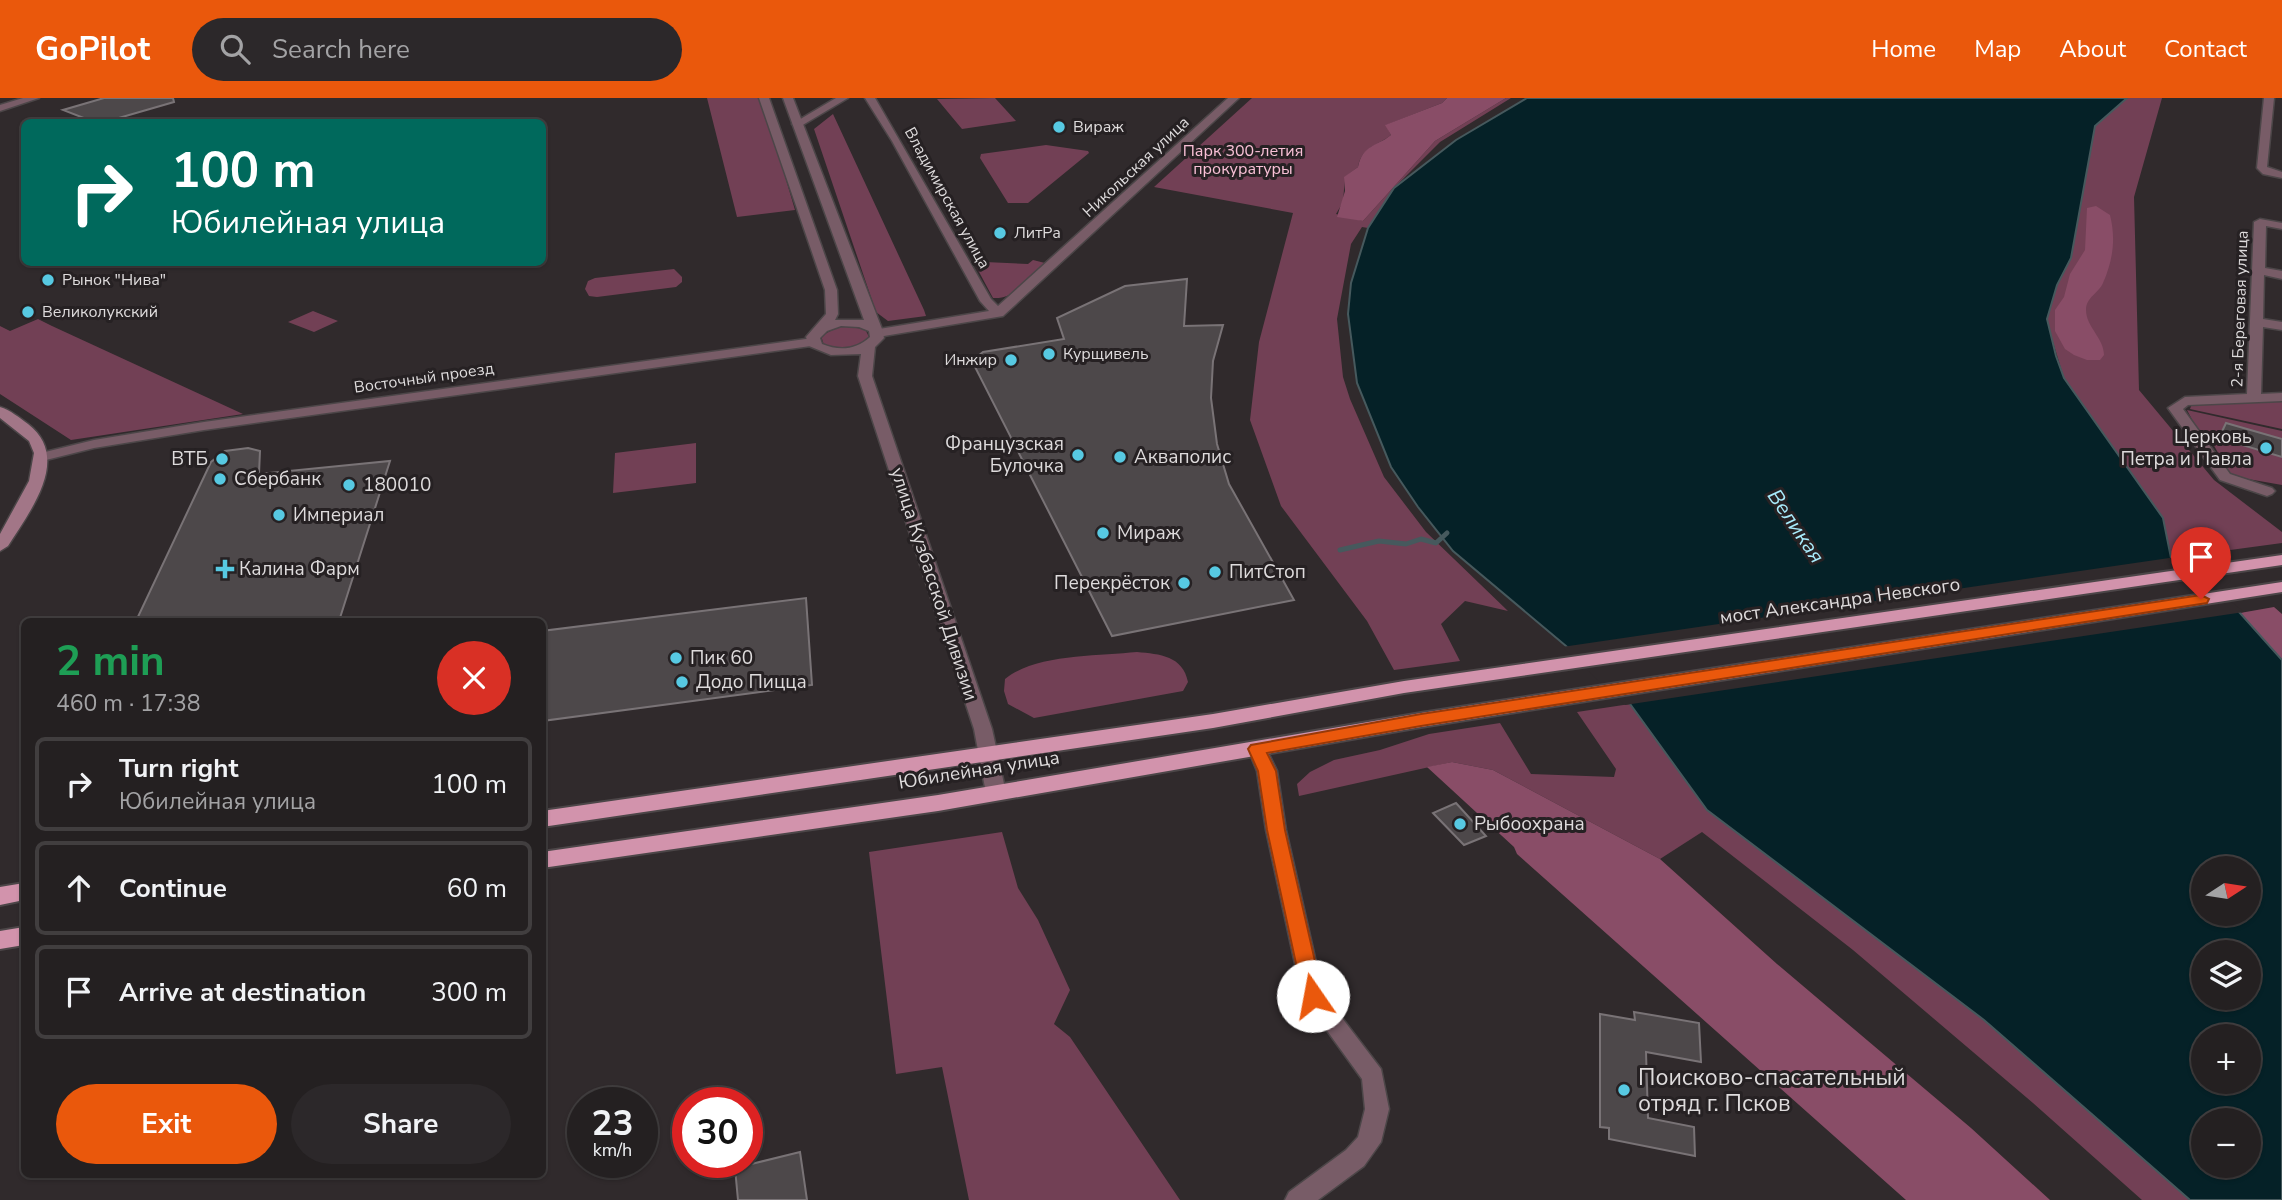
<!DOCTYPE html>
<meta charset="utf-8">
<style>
:root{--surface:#242021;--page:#2c282a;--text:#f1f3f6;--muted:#a3a3a5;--line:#413e3f;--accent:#ea580c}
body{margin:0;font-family:"Nunito Sans",sans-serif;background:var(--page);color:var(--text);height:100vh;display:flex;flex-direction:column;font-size:26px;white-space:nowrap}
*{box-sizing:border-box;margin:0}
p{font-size:23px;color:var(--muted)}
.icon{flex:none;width:38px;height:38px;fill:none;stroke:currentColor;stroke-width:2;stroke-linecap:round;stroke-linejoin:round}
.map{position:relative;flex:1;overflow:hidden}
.drawer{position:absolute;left:21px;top:520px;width:525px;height:560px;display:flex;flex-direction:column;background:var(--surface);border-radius:10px;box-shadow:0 2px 5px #0004,0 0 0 2px var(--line)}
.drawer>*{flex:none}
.hud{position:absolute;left:21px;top:21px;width:525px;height:147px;border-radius:10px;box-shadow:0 2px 5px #0004,0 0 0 2px var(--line);background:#00695c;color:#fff;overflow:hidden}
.needle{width:46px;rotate:78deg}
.fabs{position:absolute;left:2191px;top:758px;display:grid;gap:14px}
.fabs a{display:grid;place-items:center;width:70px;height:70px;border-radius:50%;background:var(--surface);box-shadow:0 2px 5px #0004,0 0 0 2px var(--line);font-size:35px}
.speed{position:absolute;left:567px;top:989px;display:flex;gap:14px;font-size:35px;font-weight:700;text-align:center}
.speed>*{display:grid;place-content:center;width:91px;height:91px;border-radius:50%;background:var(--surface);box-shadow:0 2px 5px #0004,0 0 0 2px var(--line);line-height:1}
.speed small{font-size:18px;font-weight:400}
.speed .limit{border:10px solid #d22;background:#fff;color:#111}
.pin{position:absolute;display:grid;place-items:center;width:60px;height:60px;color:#fff;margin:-72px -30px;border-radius:50% 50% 50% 0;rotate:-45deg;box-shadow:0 0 7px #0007}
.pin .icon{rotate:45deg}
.me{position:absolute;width:77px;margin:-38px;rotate:348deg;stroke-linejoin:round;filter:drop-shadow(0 0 5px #0008)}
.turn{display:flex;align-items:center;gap:24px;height:147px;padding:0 35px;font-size:32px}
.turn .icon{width:91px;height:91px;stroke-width:2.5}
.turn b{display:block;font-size:49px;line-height:60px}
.round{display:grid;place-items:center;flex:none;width:74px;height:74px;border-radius:37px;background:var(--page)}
.overview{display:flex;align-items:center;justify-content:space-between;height:119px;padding:0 35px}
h1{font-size:42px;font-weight:700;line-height:52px;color:#1e9e55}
.button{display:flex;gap:14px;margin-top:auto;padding:14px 35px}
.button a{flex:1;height:80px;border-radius:42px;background:var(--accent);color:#fff;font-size:28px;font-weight:700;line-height:80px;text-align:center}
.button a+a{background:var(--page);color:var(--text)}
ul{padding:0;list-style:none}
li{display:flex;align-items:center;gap:21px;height:94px;margin:0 14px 10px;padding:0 21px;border:4px solid var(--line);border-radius:10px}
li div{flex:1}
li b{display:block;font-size:26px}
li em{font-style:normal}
header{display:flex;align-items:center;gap:42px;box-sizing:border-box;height:98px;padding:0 35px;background:var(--accent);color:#fff}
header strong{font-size:33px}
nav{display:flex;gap:38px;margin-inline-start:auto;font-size:24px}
.search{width:490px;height:63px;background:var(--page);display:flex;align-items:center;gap:18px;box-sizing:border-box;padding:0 24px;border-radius:38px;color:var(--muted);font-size:26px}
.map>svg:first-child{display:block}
</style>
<header>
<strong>GoPilot</strong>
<div class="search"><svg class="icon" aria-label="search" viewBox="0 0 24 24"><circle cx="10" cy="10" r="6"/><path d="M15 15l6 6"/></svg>Search here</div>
<nav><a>Home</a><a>Map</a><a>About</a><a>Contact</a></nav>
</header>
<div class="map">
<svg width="2282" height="1102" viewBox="0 0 2282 1102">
<rect width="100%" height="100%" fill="#302a2c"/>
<path fill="#724055" d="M707,0H762L795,112L737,119Z
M995,0L1016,23L962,31L937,1Z
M1252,0H1447L1442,5L1386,27L1391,37C1377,48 1362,48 1358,69L1345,79L1343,104L1336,116L1363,123L1435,43L1506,0H1511L1440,44L1394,90L1368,130L1362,129L1351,146L1337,221L1343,279L1350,301L1384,379L1426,434L1508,513L1465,503L1441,526L1460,563L1394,572L1367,523L1281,408L1250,322L1259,244L1293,115L1154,89Z
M2127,0H2162L2134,99L2139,292L2214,382L2282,434V445L2171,460L2163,420L2064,280L2046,221L2057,187L2071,160L2095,28Z
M833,16L924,212L926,218L888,223L876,214L814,31Z
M1046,47L1088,53L1089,55L1028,105H1008L980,60L981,56Z
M971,159L985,164L1028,166L1033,162L1045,165C1030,179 1015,202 993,200Z
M674,171L682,179V184L676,189L597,199L589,198L585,191L588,183L595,180Z
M313,213L338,223L314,234L288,224Z
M38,221L52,228L243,316L71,342L0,296V228L10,233Z
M840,228L865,231L869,239C858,252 839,252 824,247L821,238Z
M2282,302V331L2190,311L2193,303Z
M2187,312L2282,333V387L2231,378L2207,335L2198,333Z
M696,345V385L613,395L615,355Z
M1137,554C1160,556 1183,558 1188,584L1183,593L1034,620L1008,606L1004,593L1005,581C1035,556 1098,558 1137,554Z
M1630,606L1707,712L1984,922L2190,1102H2142L2033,1005L1853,852L1702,734L1660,761L1493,672L1452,664L1299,698L1297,686L1310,674L1334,662L1380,652L1429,636L1500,625L1531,676L1614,679L1616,671L1577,614Z
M1002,734L1018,790L1038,822L1070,892L1054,926L1070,939L1180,1102H969L942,969L896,976L869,754Z"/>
<path fill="#894d67" d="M1447,0H1506L1435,43L1363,123L1337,119L1345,93L1344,79L1358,69C1363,46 1376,49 1391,37L1385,27L1442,5Z
M2096,108L2110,117C2116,141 2113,162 2103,185C2099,195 2086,199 2086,212C2086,229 2104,240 2104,257L2100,262H2087L2074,257L2065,251L2055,233V212L2064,199L2070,176L2085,152L2087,110Z
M2274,509L2282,516V562L2240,515Z
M1452,664L1493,672L1660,761L1777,866L1971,1030L2050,1102H1906L1517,756L1514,749L1427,669Z"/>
<path fill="#052127" stroke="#46595d" stroke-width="2" fill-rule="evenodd" d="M1527,0H2127L2095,28L2071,160L2057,187L2047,221L2056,258L2064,280L2163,420L2171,460L2240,515L2282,562V1102H2190L1984,922L1707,712L1630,606L1566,548L1453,453L1418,409L1391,369L1357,285L1348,216L1351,185L1368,130L1394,90L1456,42ZM2203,770H2249V816H2203ZM2203,854H2249V900H2203ZM2203,938H2249V984H2203ZM2203,1022H2249V1068H2203Z"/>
<path fill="#302a2c" d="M2176,459L2244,514L1625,607L1562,549Z"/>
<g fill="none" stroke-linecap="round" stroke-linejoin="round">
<path stroke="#46595d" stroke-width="5" d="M1340,452L1379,443L1406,446L1421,441L1436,445L1447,435"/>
</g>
<path fill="#4d484a" stroke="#797376" stroke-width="2" d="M104,0H173L174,4L105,24H94L63,12Z
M1187,181L1184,228L1223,227L1213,263L1211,300L1217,346L1229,386L1294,502L1112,538L972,263L983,254L1064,241L1057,220L1125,188Z
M2226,325L2282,341V359L2219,340Z
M248,350L260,353L259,376L390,363L339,523H136L211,364L225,353Z
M806,500L812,587L542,623V533Z
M1456,705L1486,738L1464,747L1433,715Z
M1634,914L1699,925L1701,964L1646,954L1648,1020L1694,1029L1695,1058L1609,1041V1030L1600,1029V916L1635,922Z
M800,1054L807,1102H738L735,1070Z"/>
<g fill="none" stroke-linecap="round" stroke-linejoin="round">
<g stroke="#4c4648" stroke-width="3">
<path id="minor" d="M836,0H848L801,28L792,26Z
M865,0H875L991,201L998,208L1228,0H1239L1003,218L878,239L871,235L873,232L989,213L980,203L892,43Z
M2264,0H2274L2267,69L2282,74V80L2263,76L2257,70Z
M2260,121L2282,125V131L2266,128L2265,170L2282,173V181L2264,177L2263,221L2282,224V232L2263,229L2261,296L2282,295V303L2188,307L2183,311L2230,376L2272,390L2275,393L2272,396L2267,398L2220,382L2168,310L2185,299L2247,296L2254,124Z
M813,240L818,241V247L204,332L94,350L42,363L35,359L37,356L94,342L204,324Z
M1257,645L1264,646L1277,673L1286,732L1323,895L1381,971L1389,1011L1381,1044L1364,1068L1318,1102H1285L1289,1094L1346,1052L1358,1039L1365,1011L1362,981L1302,898L1266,732L1257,673L1248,651L1250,646Z"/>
</g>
<g stroke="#4c4648" stroke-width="3">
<path id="tertiary" d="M23,0H39L0,13V7Z
M759,0H769L837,192L838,216L835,222H864L783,0H793L882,231L884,240L875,249L872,278L992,631L1006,695L1003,700H989L986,695L974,631L858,278L861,256L831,257L809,248L806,239L826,216L825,192ZM841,228L859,229L869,233L870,239C856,252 839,253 822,246L820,240L827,233Z"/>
</g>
<g stroke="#4c4648" stroke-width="3">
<path id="secondary" d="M0,309C10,312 20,320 28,326C72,360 30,413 8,448L0,453V436L29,383L34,355L29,343L0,320Z"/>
</g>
<g stroke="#4c4648" stroke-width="4">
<path id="trunk" d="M2282,457V467L1404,595L1213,630L542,729V713L1213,616L1404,583Z
M2282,484V494L1421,629L938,713L542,770V754L938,697L1421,615Z
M24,785V802L0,807V789Z
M24,829V847L0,851V833Z"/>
</g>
<use href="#minor" fill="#785c67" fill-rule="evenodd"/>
<use href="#tertiary" fill="#785c67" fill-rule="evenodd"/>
<use href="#secondary" fill="#a27687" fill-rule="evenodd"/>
<use href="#trunk" fill="#d293ac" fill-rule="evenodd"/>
</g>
<path fill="#ea580c" stroke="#983908" stroke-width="2" d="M2201,497L2209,501L2207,505L1421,628L1267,655L1276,673L1285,732L1323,898L1320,904L1313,906L1305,904L1303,898L1267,732L1258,673L1248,651L1251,647L1421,616Z"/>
<g fill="#57c9e2" stroke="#262123" stroke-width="2.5">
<circle cx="1059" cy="29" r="7"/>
<circle cx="1000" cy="135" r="7"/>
<circle cx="48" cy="182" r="7"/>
<circle cx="28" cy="214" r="7"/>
<circle cx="1049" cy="256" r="7"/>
<circle cx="1011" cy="262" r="7"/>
<circle cx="2266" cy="350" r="7"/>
<circle cx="1078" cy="357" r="7"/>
<circle cx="1120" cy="359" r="7"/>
<circle cx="222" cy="361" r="7"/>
<circle cx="220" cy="381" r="7"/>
<circle cx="349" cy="387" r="7"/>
<circle cx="279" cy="417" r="7"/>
<circle cx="1103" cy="435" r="7"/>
<path d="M221.5 460.5h7v7h7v7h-7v7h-7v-7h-7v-7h7z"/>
<circle cx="1215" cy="474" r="7"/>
<circle cx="1184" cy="485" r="7"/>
<circle cx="676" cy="560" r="7"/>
<circle cx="682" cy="584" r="7"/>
<circle cx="1460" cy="726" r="7"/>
<circle cx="1624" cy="992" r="7"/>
</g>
<g text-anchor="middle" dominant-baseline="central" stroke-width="6" stroke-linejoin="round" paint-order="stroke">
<g font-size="16" fill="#dedbdc" stroke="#262123" text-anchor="start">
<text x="1073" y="29">Вираж</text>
<text x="1014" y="135">ЛитРа</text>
<text x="62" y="182">Рынок "Нива"</text>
<text x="42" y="214">Великолукский</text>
<text x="1063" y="256">Курщивель</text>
<text x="997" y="262" text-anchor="end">Инжир</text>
</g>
<g font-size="16" fill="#f9c0d6" stroke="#262123">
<text x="1243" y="53">Парк 300-летия<tspan x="1243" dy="18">прокуратуры</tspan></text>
</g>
<g font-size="16" fill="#dedbdc" stroke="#262123">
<text transform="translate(1136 69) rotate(-43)">Никольская улица</text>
<text transform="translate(947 100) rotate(61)">Владимирская улица</text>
<text transform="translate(2240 211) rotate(-88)">2-я Береговая улица</text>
<text transform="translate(424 280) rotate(-8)">Восточный проезд</text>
</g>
<g font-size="19" fill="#dedbdc" stroke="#262123" text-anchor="start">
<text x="2252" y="339" text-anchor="end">Церковь<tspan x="2252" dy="22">Петра и Павла</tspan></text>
<text x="1064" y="346" text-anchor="end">Французская<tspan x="1064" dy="22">Булочка</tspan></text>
<text x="1134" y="359">Акваполис</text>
<text x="208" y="361" text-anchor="end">ВТБ</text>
<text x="234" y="381">Сбербанк</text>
<text x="363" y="387">180010</text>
<text x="293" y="417">Империал</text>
<text x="1117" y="435">Мираж</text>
<text x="239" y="471">Калина Фарм</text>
<text x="1229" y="474">ПитСтоп</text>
<text x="1170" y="485" text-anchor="end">Перекрёсток</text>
<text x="690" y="560">Пик 60</text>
<text x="696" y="584">Додо Пицца</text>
<text x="1474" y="726">Рыбоохрана</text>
</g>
<g font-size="19" fill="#dedbdc" stroke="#262123">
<text transform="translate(934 486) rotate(72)">улица Кузбасской Дивизии</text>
<text transform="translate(1840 503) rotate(-8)">мост Александра Невского</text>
<text transform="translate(979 672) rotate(-9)">Юбилейная улица</text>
</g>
<g font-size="21" font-style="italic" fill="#a9ecfc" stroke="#262123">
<text transform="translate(1796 428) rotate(56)">Великая</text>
</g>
<g font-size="23" fill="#dedbdc" stroke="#262123" text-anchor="start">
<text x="1638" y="979">Поисково-спасательный<tspan x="1638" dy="26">отряд г. Псков</tspan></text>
</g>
</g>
</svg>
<div class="fabs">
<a><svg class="needle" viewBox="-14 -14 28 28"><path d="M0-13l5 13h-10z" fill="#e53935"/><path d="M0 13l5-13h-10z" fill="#a3a3a5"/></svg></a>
<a><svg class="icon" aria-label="layers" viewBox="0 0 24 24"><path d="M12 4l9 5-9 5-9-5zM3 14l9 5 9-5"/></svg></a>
<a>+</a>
<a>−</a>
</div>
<div class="speed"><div>23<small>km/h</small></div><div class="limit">30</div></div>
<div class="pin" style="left:2201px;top:501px;background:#d93025"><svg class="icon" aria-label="arrive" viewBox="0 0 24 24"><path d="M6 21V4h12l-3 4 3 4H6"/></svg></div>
<svg class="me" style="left:1313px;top:898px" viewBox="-20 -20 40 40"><circle r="19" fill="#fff"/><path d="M0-13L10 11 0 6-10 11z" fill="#ea580c"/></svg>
<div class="hud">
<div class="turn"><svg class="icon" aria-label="right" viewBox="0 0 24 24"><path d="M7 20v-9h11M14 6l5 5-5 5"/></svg><div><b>100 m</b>Юбилейная улица</div></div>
</div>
<section class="drawer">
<div class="overview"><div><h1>2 min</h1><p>460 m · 17:38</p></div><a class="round" style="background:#d93025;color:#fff"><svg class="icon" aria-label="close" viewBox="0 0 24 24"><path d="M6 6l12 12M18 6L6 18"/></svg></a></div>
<ul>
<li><svg class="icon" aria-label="right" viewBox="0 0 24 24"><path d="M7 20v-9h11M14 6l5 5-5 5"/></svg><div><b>Turn right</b><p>Юбилейная улица</p></div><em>100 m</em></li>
<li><svg class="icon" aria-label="ahead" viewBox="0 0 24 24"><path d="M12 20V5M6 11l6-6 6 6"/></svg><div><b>Continue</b></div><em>60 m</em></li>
<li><svg class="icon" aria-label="arrive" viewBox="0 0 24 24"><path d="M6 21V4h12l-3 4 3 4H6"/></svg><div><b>Arrive at destination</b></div><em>300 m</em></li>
</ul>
<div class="button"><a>Exit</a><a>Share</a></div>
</section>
</div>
